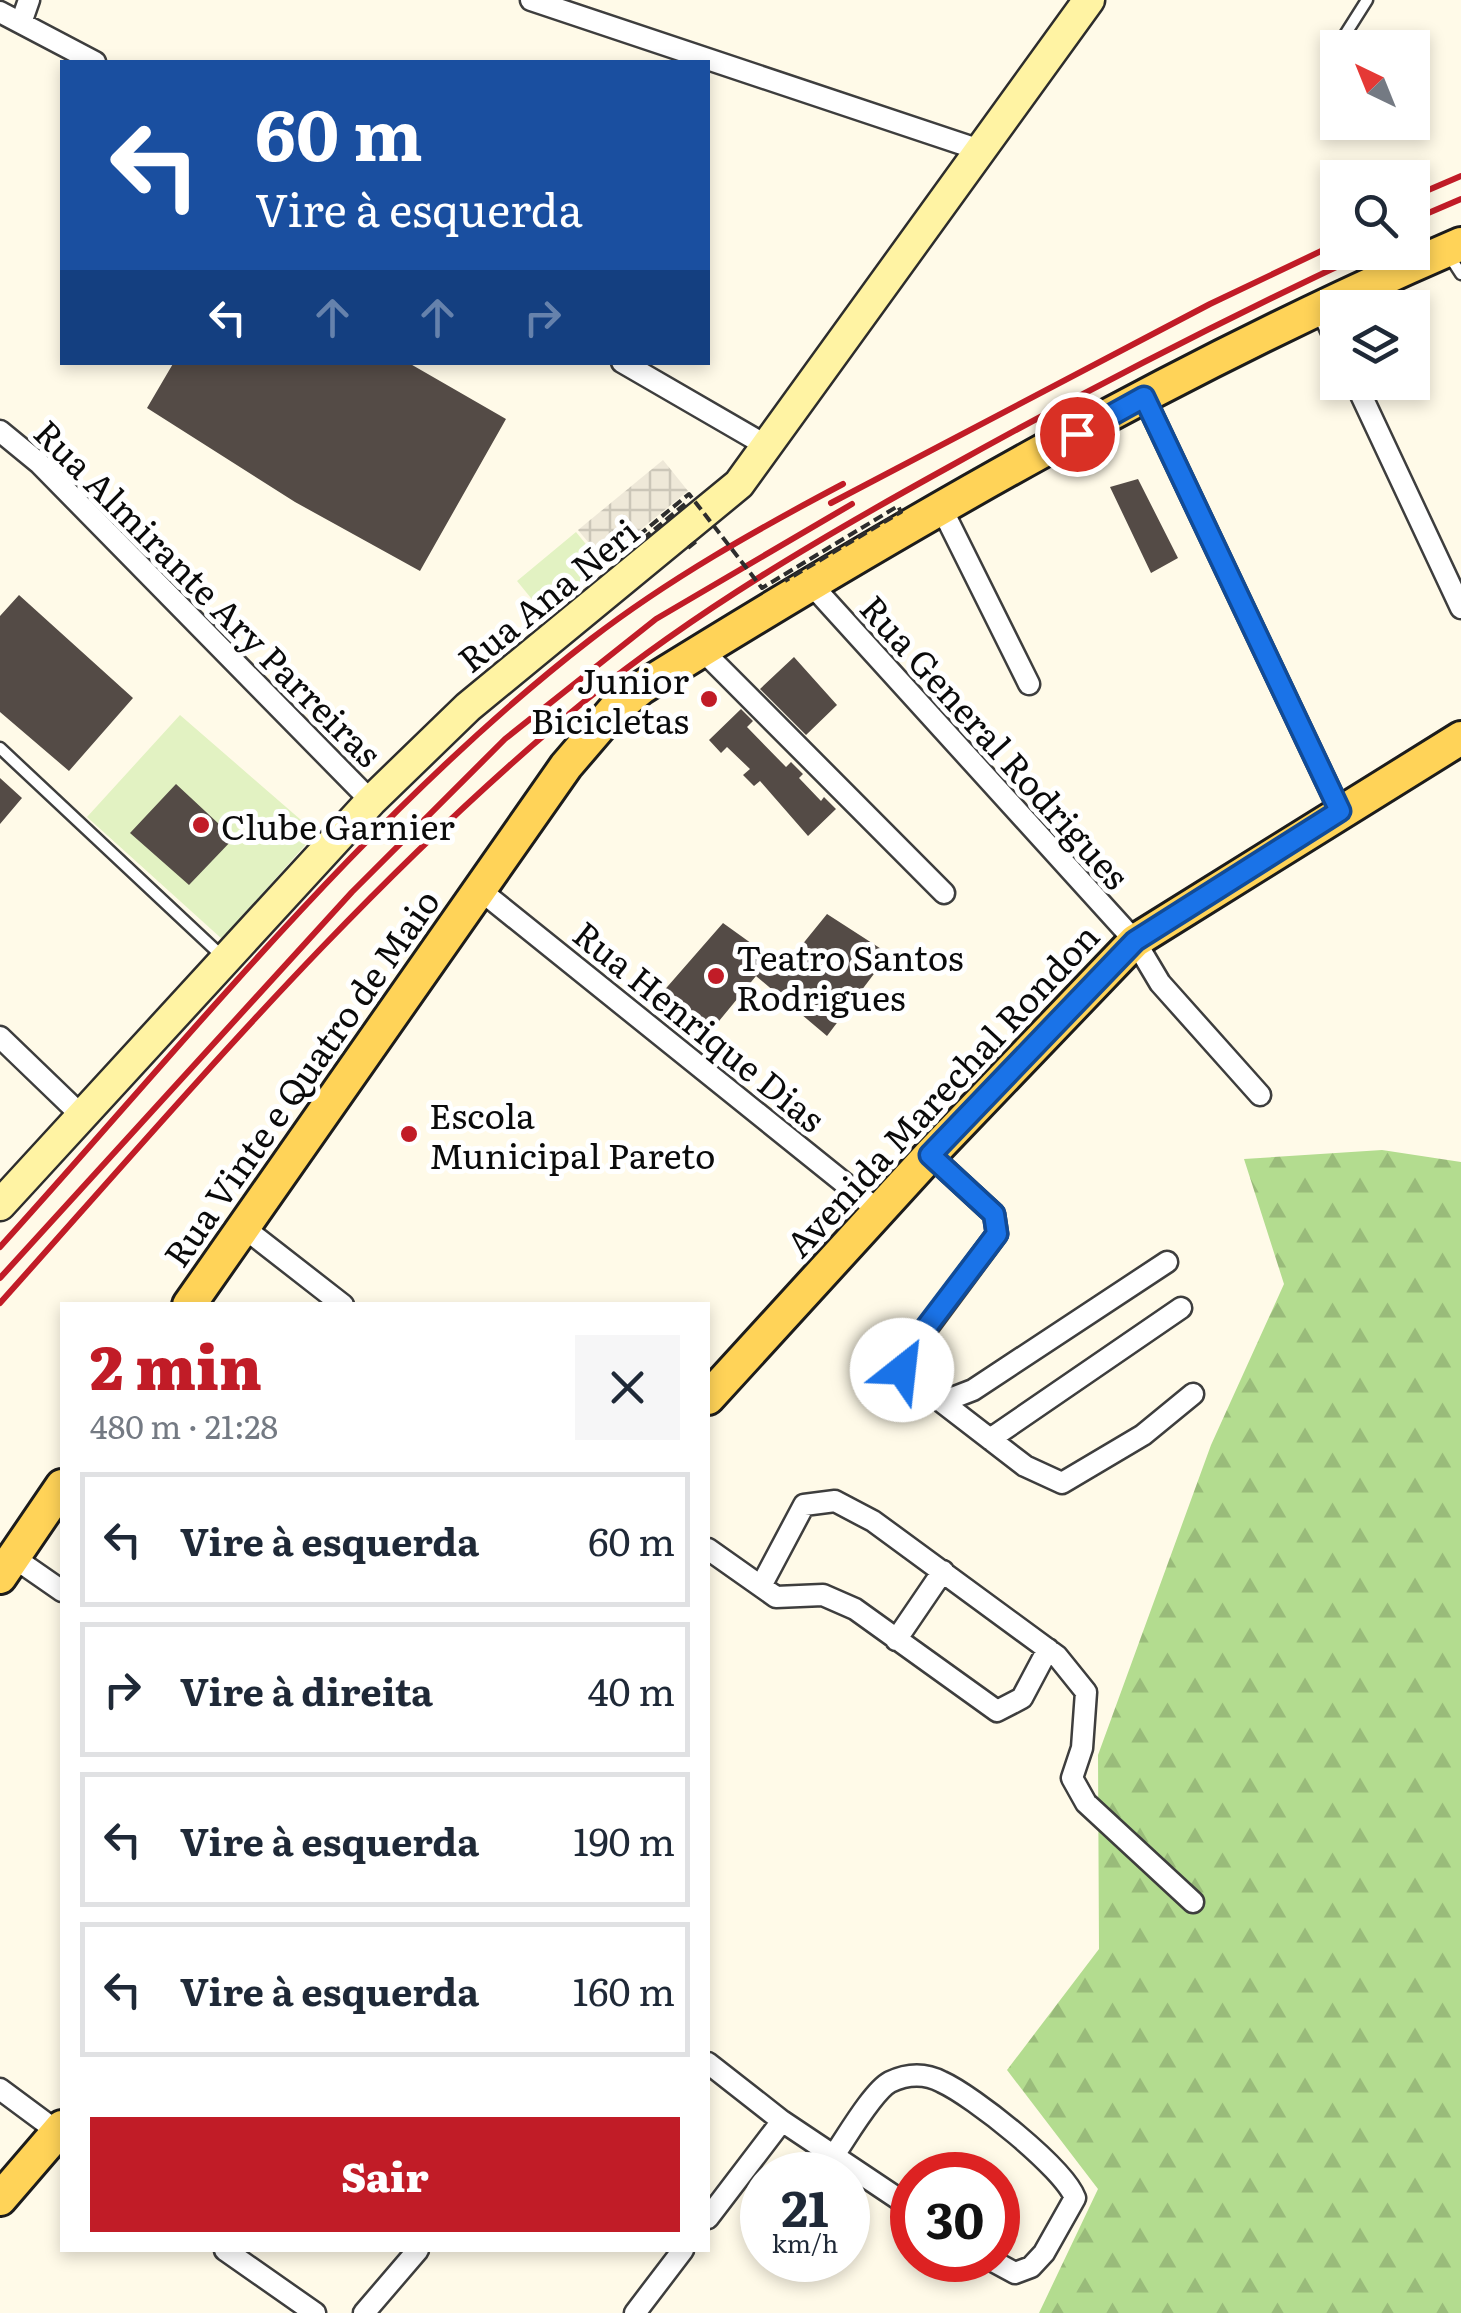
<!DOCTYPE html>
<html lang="pt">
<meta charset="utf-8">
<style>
:root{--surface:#fff;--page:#f6f6f7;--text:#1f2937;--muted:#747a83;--line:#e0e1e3;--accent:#c11c27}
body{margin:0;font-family:Literata,serif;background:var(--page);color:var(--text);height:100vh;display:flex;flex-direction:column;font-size:38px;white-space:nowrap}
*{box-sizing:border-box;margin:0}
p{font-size:32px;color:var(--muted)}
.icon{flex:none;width:55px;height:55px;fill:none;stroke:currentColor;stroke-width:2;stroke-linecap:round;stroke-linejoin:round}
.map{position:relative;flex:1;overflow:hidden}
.details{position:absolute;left:60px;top:1302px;width:650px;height:950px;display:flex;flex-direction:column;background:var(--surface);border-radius:0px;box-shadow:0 5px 15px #0003}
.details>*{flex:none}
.hud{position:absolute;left:60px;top:60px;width:650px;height:305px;border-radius:0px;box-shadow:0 5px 15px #0003;background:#1a4fa0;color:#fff;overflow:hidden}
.needle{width:65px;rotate:317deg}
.controls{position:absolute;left:1320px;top:30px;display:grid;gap:20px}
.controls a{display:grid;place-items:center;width:110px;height:110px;border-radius:0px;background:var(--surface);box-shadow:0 5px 15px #0003;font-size:50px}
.speed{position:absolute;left:740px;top:2152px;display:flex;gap:20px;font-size:50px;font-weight:700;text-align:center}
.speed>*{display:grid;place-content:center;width:130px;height:130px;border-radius:50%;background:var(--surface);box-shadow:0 5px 15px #0003;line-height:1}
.speed small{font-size:25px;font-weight:400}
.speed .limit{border:15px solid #d22;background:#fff;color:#111}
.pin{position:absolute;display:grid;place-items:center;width:85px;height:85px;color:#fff;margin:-42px;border:5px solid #fff;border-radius:50%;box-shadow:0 2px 10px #0007}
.me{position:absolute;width:110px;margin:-55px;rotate:29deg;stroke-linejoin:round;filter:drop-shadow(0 0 8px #0008)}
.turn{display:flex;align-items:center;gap:35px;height:210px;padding:0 30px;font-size:45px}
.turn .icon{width:130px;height:130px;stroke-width:2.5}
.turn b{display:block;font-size:70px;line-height:85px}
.lanes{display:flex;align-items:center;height:95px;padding:0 30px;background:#0003;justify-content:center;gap:50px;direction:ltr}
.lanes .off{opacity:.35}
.round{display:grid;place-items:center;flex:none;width:105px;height:105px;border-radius:0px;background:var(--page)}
.overview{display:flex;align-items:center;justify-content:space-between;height:170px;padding:0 30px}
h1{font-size:60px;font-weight:800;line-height:75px;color:var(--accent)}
.button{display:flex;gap:20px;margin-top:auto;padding:20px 30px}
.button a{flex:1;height:115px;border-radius:0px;background:var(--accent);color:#fff;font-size:40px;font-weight:800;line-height:115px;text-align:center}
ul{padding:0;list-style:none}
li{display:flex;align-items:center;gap:30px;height:135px;margin:0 20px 15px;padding:0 10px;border:5px solid var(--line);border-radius:0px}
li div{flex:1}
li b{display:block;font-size:38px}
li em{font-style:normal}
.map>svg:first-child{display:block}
</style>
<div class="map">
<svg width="1461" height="2313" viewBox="0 0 1461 2313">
<defs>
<pattern id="forest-firs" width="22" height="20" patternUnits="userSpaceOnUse" patternTransform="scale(2.5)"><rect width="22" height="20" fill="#b3dc8f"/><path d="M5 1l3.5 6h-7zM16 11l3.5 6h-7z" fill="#99bb7a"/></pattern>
<pattern id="plaza-grid" width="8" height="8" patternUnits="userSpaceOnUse" patternTransform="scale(2.5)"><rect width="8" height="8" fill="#eee8d8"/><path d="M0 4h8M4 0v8" fill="none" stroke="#cbc6b8"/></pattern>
</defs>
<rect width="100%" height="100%" fill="#fffae8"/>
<path fill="url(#forest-firs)" d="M1382,1150L1461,1162V2313H1039L1098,2189L1007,2070L1099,1949L1098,1755L1211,1445L1284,1284L1244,1159Z"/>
<path fill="#e2f2c2" d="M576,532L603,565L544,614L517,581Z
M180,715L316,833L222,939L87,817Z"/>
<path fill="url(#plaza-grid)" d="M663,460L688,491L603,560L578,530Z"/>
<path fill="#544b46" d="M174,362H407L506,419L420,571L295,502L147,408Z
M1138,479L1178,558L1151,573L1110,487Z
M19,595L133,698L69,771L0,712V616Z
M794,657L837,705L806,735L760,689Z
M741,709L753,721L747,727L786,767L791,762L803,774L799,778L821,801L824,797L836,809L808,836L760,781L754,786L743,775L750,769L727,747L721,753L709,740Z
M0,778L22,798L0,824Z
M176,784L234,838L189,885L130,833Z
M827,914L889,954L827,1036L756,976L710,1032L661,994L723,923L784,967Z"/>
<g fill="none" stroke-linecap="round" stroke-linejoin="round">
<g stroke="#3e3e3e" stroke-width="15">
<path id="service" d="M1338,70L1336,49L1367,0
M1448,254L1461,274
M0,748L224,958"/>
</g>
<g stroke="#3e3e3e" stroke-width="25">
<path id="minor" d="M531,0L983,151
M0,12L95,62
M21,23L29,0
M1321,309L1338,345
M622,362L767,446
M1355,382L1461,608
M1144,397L1340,811
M0,431L39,463L371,801
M942,509L1029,684
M810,583L1135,941L1160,983L1260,1095
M702,650L944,893
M480,890L879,1211
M0,1037L82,1116
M930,1155L994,1214L997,1234L902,1362L909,1377L942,1402L973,1390L1167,1262
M243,1227L343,1305
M942,1402L1025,1466L1062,1483L1143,1435L1193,1394
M990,1439L1181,1308
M708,1549L776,1597L823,1595L855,1609L997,1711L1022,1698L1048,1649
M13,1557L62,1591
M761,1586L804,1505L835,1501L873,1521L1057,1656L1086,1692L1082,1748L1072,1778L1086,1803L1193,1902
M896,1640L943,1571
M708,2063L782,2121L912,2208
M0,2089L62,2135
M834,2155C846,2138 873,2091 890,2082C907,2074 925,2073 942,2082C973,2096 1064,2168 1075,2198L1044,2253L1031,2267L1015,2273L991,2260
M708,2218L782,2121
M225,2250L315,2313
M364,2313L418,2250
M635,2313L683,2250"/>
</g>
<g stroke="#2d2d2d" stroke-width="35">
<path id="secondary" d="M0,1205L371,801L468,707L739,484L1089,0"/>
</g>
<g stroke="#1c1c1c" stroke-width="38">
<path id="primary" d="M189,1305L566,766L614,710L641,688C905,524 1176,367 1461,244
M708,1398L930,1155L1135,941L1461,738
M0,1577L62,1486
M0,2199L62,2127"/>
</g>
<use href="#service" stroke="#fff" stroke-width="10"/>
<use href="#minor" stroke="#fff" stroke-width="20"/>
<use href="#secondary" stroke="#fff3a3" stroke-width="30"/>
<use href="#primary" stroke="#ffd358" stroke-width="32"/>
<path stroke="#c11c27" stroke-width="6" d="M1412,197L1461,176
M1412,220L1461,199
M831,503L1210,304L1338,243
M0,1247C185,1043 373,807 591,639C669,579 756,530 843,484
M0,1278L352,892L505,739L656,619L852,504
M0,1303C186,1095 369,878 586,700C697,610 822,537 947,468C1085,391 1225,319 1368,252"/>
<path stroke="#2d2d2d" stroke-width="4" stroke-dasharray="10 5" stroke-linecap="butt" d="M685,504L614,563L610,559L689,494L762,588L898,506L901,512L785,581
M688,548L698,540"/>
</g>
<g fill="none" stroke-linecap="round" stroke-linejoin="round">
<g stroke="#114b97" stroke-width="25">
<path id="route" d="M902,1370L909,1350L997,1234L994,1214L930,1155L1135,941L1340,811L1144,397L1077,434"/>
</g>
<use href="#route" stroke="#1a73e8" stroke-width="18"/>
</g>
<g fill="#c11c27" stroke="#fff" stroke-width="4">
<circle cx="709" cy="699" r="10"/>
<circle cx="201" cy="825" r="10"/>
<circle cx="716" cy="976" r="10"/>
<circle cx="409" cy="1134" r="10"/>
</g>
<g text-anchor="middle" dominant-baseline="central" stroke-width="10" stroke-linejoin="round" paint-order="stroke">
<g font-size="35" fill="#0b0b0b" stroke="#fff">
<text transform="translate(209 592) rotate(45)">Rua Almirante Ary Parreiras</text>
<text transform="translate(547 594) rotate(-39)">Rua Ana Neri</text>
<text transform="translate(996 741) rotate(48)">Rua General Rodrigues</text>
<text transform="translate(700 1025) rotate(39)">Rua Henrique Dias</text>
<text transform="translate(300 1077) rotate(-55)">Rua Vinte e Quatro de Maio</text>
<text transform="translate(941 1089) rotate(-47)">Avenida Marechal Rondon</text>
</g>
<g font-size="35" fill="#0b0b0b" stroke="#fff" text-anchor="start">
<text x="689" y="679" text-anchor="end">Junior<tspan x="689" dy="40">Bicicletas</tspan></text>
<text x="221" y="825">Clube Garnier</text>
<text x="736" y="956">Teatro Santos<tspan x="736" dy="40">Rodrigues</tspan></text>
<text x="429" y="1114">Escola<tspan x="429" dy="40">Municipal Pareto</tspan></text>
</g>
</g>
</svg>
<div class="controls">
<a><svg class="needle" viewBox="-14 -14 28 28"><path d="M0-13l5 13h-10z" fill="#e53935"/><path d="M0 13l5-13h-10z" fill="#747a83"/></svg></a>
<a><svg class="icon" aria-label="search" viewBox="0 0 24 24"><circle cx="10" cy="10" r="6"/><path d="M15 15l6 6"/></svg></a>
<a><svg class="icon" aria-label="layers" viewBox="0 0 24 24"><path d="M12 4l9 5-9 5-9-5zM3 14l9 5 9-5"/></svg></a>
</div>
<div class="speed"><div>21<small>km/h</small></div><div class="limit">30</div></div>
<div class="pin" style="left:1077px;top:434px;background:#d93025"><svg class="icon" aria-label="arrive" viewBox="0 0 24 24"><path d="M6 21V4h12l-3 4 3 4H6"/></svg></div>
<svg class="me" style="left:902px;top:1370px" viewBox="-20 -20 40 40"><circle r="19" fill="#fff"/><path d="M0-13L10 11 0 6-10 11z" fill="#1a73e8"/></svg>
<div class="hud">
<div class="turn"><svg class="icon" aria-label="left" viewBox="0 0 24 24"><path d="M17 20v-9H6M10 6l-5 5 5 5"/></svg><div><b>60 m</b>Vire à esquerda</div></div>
<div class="lanes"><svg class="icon" aria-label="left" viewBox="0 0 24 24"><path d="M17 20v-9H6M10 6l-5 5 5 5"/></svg><svg class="icon off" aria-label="ahead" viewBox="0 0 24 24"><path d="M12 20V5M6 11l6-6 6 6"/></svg><svg class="icon off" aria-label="ahead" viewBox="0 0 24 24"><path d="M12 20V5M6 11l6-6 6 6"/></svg><svg class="icon off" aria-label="right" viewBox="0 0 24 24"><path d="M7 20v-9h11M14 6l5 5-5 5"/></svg></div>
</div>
<section class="details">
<div class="overview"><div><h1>2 min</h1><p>480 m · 21:28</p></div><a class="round"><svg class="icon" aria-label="close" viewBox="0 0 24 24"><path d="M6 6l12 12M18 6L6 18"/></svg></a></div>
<ul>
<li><svg class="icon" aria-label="left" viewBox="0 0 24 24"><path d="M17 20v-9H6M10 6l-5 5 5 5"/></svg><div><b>Vire à esquerda</b></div><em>60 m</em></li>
<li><svg class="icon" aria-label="right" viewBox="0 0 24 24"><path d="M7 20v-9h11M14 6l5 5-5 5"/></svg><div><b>Vire à direita</b></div><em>40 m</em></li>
<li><svg class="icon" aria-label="left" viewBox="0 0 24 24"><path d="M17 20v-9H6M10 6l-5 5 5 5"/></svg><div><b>Vire à esquerda</b></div><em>190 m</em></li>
<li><svg class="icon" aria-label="left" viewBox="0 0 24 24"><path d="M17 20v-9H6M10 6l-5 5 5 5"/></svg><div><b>Vire à esquerda</b></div><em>160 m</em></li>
</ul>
<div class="button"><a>Sair</a></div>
</section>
</div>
